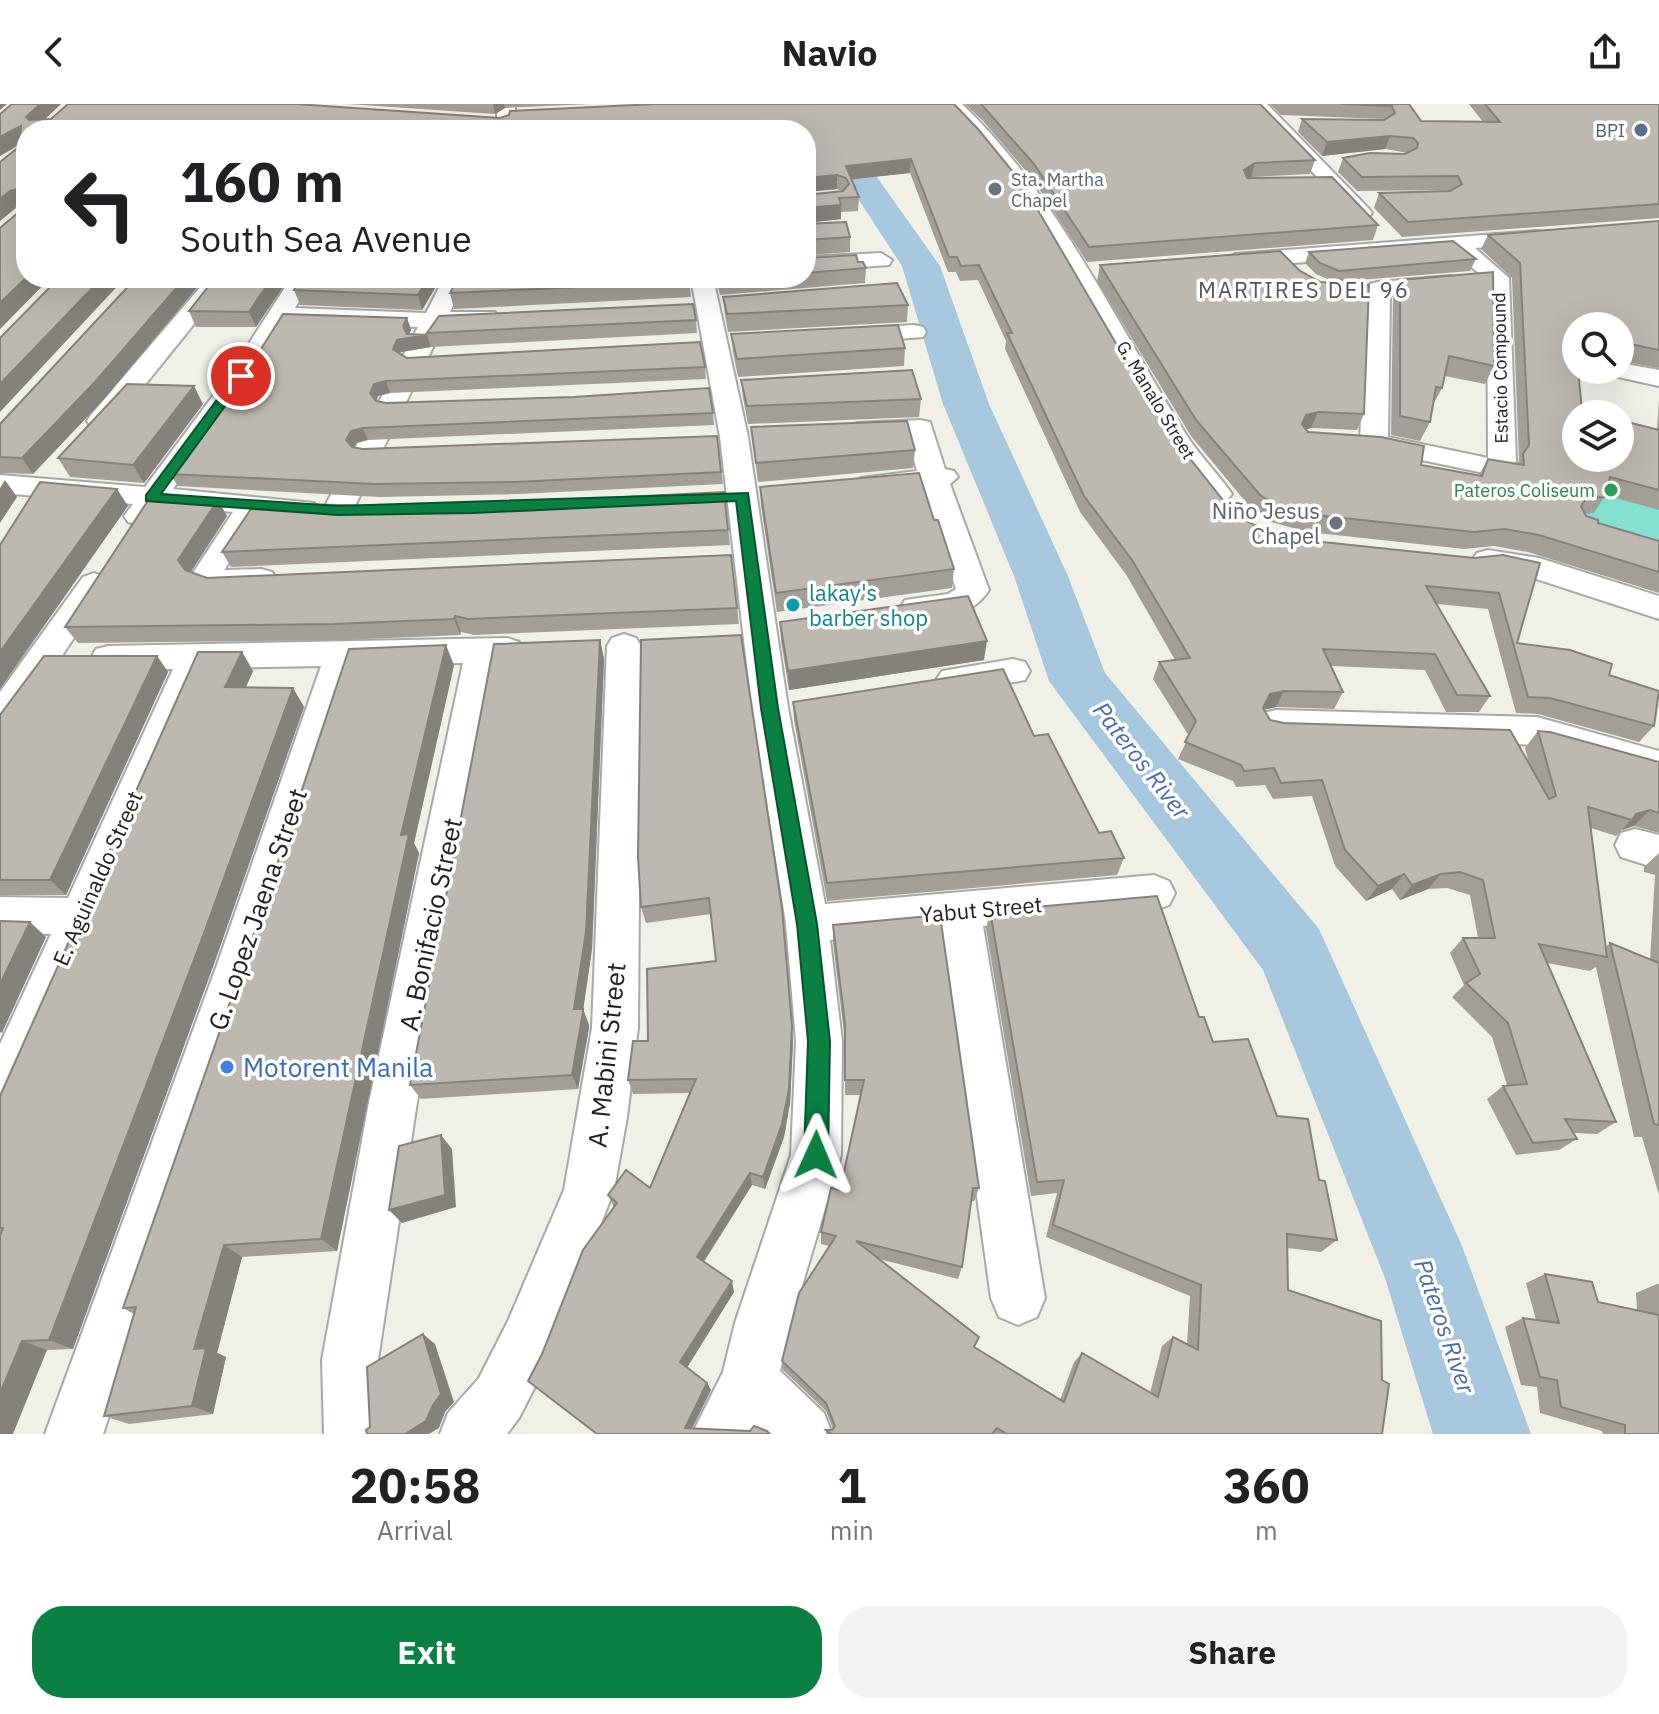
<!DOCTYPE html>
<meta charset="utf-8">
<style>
:root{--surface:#fff;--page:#f2f2f2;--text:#202124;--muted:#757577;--accent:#0b8043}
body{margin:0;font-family:"IBM Plex Sans",sans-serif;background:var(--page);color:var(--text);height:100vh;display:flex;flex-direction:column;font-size:30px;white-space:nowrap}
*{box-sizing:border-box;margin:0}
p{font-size:26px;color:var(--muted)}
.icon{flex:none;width:44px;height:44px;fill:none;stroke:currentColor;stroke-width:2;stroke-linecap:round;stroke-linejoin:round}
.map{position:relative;height:1330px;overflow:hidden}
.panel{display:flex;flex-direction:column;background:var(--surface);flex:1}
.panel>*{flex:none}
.top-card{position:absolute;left:16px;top:16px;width:800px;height:168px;border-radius:32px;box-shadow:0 8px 32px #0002;background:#fff;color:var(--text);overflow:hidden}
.fabs{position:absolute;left:1562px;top:208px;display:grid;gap:16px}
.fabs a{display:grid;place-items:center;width:72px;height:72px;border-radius:50%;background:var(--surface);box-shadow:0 8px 32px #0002;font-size:40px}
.pin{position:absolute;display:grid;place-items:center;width:68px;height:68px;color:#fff;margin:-34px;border:4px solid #fff;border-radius:50%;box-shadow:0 2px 8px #0007}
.me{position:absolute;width:88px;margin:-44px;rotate:1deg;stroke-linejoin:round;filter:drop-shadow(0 0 6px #0008)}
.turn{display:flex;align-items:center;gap:28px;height:168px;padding:0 32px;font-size:36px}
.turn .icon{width:104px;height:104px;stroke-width:2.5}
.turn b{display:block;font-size:56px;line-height:68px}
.eta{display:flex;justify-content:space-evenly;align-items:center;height:136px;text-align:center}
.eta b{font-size:48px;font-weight:800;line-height:56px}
.primary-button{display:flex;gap:16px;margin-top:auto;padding:16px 32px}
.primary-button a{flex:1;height:92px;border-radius:32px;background:var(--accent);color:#fff;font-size:32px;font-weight:800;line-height:92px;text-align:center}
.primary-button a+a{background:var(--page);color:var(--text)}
header{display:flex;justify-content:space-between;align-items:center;height:104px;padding:0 32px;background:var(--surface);font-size:36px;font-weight:800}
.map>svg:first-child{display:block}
</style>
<header><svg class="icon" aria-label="back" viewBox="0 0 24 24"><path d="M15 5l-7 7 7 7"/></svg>Navio<svg class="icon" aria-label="share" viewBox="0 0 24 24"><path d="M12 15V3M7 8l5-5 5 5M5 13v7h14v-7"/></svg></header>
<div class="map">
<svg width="1659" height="1330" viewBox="0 0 1659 1330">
<rect width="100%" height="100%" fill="#f1f0e7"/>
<path fill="#84e1d0" d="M1659,339V451L1556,418L1576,354H1620Z"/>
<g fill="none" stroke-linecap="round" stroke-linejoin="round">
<path fill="#a7c7df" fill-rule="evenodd" d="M766,0H801L826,17L857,45L940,162L989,300L1068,472L1105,569L1319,825L1462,1142L1531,1330H1433L1385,1174L1263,866L1049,577L1014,472L943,300L902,162L834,58L806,31V26H799Z"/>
<g stroke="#a8a8a8" stroke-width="4">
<path id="minor" d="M497,0H515V26H497Z
M943,0H962C1060,94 1115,218 1187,332C1200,352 1218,370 1232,390L1227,396L1217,399L1207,396L1163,338L1023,92L979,37Z
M1248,0H1267L1369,105L1372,109L1369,113H1355Z
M1536,127L1544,128L1547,133L1544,138L1475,144L1509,174L1516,357L1508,369L1498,372L1374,346L1364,344L1360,338L1366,185L1370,180L1378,178L1450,172L1458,174L1462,179L1458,184L1390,191L1388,333L1488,354L1487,176L1451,146L1235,164L1224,157L1235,150Z
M881,149L892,156L889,161L806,167V153Z
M208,174H231L111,323H91L87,317L91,311Z
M291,174H313L295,204L426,209L444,174H466L450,208H495L498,213L495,218L443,223L353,406L349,412L338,415L327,412L323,406L418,223L286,219L254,272L173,385L314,399L318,405L314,411L303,414L261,411L226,463L225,466L261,465L272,468L277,475L272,482C249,489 206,495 191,472L233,408L161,402L150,418L139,421L128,418L124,412L133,400L0,389V371L145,383L230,269Z
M691,174H713L748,333L788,604L825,800L1154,771L1169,777L1175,789L1169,801L1154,807L983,822L1045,1194L1037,1213L1018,1221L999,1213L991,1194L940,826L830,836L842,937L841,1051L791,1219L780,1267L824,1309L832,1330H762L755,1324L752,1330H692L723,1268L735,1219L791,1051L796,937L786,820L752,604L720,333Z
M914,221L923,223L926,228L923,233L850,239L841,237L838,232L841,227L850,225Z
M1620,259L1659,266V282L1609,271L1605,266H1620Z
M920,316L930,318L945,365L954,367L958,373L950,380L989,486C973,512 935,520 905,512L900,504L905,496L948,490L956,485L922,384L871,389L861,386L856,380L861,374L917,367L908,333L858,335L848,333L844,327L848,321L858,319Z
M1488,446L1539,454L1659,492V515L1524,471L1477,463L1472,456L1477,449Z
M94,469L105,473L110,480L13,625L0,629V588L83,473Z
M624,530L636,534L641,542L638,924L627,1013L614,1086L548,1257L519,1314L507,1330H440L448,1309L479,1274L508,1217L564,1086L592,924L607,542L612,534Z
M507,534L519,538L524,546L519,554L498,558L417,998L378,1256L382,1330H324L322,1256L369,998L463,559L356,561L262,858L103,1330H45L218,858L321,562L208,564L17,1011L0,1017V940L51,830L0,829V793L68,794L173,565L108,566L96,563L91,554L96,545L108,542Z
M1013,555L1025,558L1030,567L1025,576L954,589L942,585L936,576L942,567Z
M1276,606L1537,613L1659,647V675L1537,641L1276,632L1263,629L1258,619L1263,609Z
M1635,725L1659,731V765L1621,753L1615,741L1621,729Z"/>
</g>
<use href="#minor" fill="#fff" fill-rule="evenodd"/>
</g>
<path fill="#a39f97" d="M12,0H61L45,15H51L68,0H296L500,14L509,11L510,7L656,0H954L978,25L1022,79L1165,323L1234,410L1254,421L1313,437L1474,454L1503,451L1540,459L1517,539L1570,546L1612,560L1609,571L1659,587L1654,622L1639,638L1538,610L1516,609L1488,505L1437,500L1490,592L1479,608H1446L1425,566L1331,562L1343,588L1334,605L1276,603L1264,606L1270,616L1284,619L1510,626L1529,660L1525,644L1538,627L1550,628L1659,658V729L1634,722L1622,726L1616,732L1591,724L1606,843L1610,839L1650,856L1655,771L1644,768V763L1659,749V1091L1642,1033H1634L1596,863L1590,867L1547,859L1616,1018L1597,1030L1574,1029L1577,1035L1559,1046L1516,1051L1487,995L1503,982L1507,981L1492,933L1452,893L1464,881L1450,849L1463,834H1478L1470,791L1447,784L1428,785L1400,796L1392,785L1366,797L1335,762L1312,692L1273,695L1265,681L1236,683L1233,677L1178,655L1189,632L1153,575L1159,558L1175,556L1127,472L1080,408L1005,245L1006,237L978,176L960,177L956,168H948L910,69L851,75L859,93L858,107L841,108V115L806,119V91L842,87L837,85L806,88V26H26V174H50L0,225V124L20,107V101L0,117V58L20,42L21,40L0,52V10Z
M347,0H590L505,4L495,10Z
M965,0H1260L1315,56L1310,70L1251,73L1378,121L1373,136L1087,158L1032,74L983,17Z
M1270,0H1409L1421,17L1483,18L1469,0H1659V114L1402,133L1374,104L1379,89L1451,86L1357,87L1338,68L1343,54L1405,50L1408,49L1385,45L1322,52L1298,28L1302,15H1385L1281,11Z
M1659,117V264L1620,257V222H1576V266L1582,306L1657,325L1659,294V406L1605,391L1594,409L1585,410L1586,412L1598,419L1659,437V489L1528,448L1494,442L1464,445L1308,428L1271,418L1254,408L1191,332L1097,177L1100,161L1364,310L1357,326L1311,324L1306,325L1308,328L1421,361L1479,371L1488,355L1517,360L1519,357L1512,174L1481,145L1488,131Z
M806,120L850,133V148L806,151Z
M1309,148L1476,155L1470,167L1334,178L1316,170L1305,159Z
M806,154L858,158L866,164L865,179L720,191L716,174H806Z
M215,174H289L256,223H196L189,207Z
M301,174H441L422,206L300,201L294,186Z
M689,174L691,193L454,205L450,189Z
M1400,176L1494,262L1485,280L1445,272L1442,284L1432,303L1430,318L1420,337L1391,331L1393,194Z
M723,193L908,201L907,218L728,228L725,211Z
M407,214L411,226L409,230L427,231V229L696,216L697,229L431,243L401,248L400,249L407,254L705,263L706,275L390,289L378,292L377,297L386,299L713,309L714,321L368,336L356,339L354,344L363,345L717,332L723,380L518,390L380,393L178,382L170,370Z
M731,230L905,244L904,262L738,273L733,248Z
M741,276L921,295L919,313L748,320L743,294Z
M105,294L33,370L0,369V320Z
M203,300L144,379L70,373L58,354Z
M751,323L915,346L913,364L758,378Z
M760,383L934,416L954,465L952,484L777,508L761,402Z
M724,388L730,441L231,463L222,448L424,403Z
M227,412L191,468L207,474L731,451L739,520L474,531L461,528L460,531L342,536L78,539L65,523Z
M780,518L984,556L789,586L781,537Z
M600,536L604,555L592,845L583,905L589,921V924L578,985L421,995L410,981Z
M641,536L793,937L790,999L784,1033L765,1085L752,1081L704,1158L734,1188L687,1263L711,1286L692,1325L767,1327L596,1330L614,1103L608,1091L650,1084L690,989L633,990L628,976L648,937L716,857L711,810L646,819L641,803Z
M242,548L253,567L246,583L293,584L304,603L215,857L73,1245L47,1246L0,1330V992Z
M157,552L168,568L66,791H0V611Z
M454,561L414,739L419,749L337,1147L242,1153L217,1249L226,1253L213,1310L129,1320L104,1312L134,1210L123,1204Z
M793,598L1034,632L1099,729L1124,754L1117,771L827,797L794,616Z
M990,807L1199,913L1213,938L1277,1012L1319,1076L1337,1136L1321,1148L1287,1144L1288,1186L1382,1330H826V1326H832L833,1325L826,1307L783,1266L782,1257L829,1142L821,1140V1128L840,1086L861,991H845V937L833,839V821L979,1084L974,1097H971L962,1163L958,1175L879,1155L974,1243L1060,1296L1074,1258L1082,1249L1150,1289L1162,1242L1173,1233L1187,1240L1190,1192L1046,1133L1057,1089L1031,1092L986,825Z
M1545,1170L1598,1198L1637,1206L1636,1189L1657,1180H1659V1330H1603L1602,1327L1540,1309L1537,1283L1521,1281L1505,1223L1523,1214L1536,1216L1526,1179Z"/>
<path fill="#85827b" d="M0,0H7L0,6Z
M40,0H61L33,26L26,13Z
M493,0H504L505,4L495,10Z
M21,22L26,36L0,52V33Z
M1390,32L1385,45L1322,52L1327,38Z
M911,55L910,69L846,76V62Z
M1255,59L1251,73L1240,80L1244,66Z
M837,71V85L806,88V74Z
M17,85L25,99L18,101L0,117V95L10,87Z
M841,101V115L806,119V104Z
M26,174H50L0,225V199Z
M102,174H125L0,308V280Z
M185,174H205L105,294L33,370L22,354Z
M272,174H289L256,223L249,208Z
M428,174H441L422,206L418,191Z
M407,214L411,226L407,234L403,222Z
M427,231L431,243L401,248L397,257L393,245L397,236Z
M386,277L390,289L378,292L374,302L370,289L374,280Z
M194,282L203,300L144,379L133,361Z
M1318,308L1311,324L1300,327L1306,311Z
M363,324L368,336L356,339L352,349L346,336L351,327Z
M5,376L17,393L0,419V384Z
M117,385L128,402L0,585V548Z
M218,396L227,412L188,472L178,456Z
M455,512L461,528L460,531L454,515Z
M600,536L604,555L592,845L581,921L574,905Z
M987,537L984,556L789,586L788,567Z
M446,541L454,561L414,739L419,749L337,1147L321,1135L401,731Z
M242,548L253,567L237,602L225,583Z
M157,552L168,568L66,791L50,776Z
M293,584L304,603L215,857L73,1245L49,1236Z
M1284,587L1276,603L1262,606L1270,590Z
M1650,706L1634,722L1622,726L1636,710Z
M1404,770L1392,785L1366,797L1378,782Z
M1441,770L1428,785L1400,796L1412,781Z
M30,818L46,833L2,929L0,928V880Z
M583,905L589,921V924L578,985L572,971Z
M792,922L793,937L790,999L784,1033L765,1085L763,1073Z
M441,1031L452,1045L456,1103L402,1119L389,1106Z
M750,1069L752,1081L700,1163L697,1153Z
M224,1141L242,1153L217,1249L226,1253L213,1310L192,1302L194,1245Z
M732,1177L734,1188L685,1267L680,1258Z
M423,1230L435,1240L454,1298L445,1308L439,1324L429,1330H405Z
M22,1237L47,1246L13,1330H0V1289Z
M707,1279L711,1286L689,1330L685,1324Z"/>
<path fill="#beb9b0" stroke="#85827b" stroke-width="2" d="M12,0H40L26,13L29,16L51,15L68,0H296L500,14L509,11L510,7L656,0H954L978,25L1022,79L1165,323L1234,410L1254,421L1313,437L1474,454L1503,451L1540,459L1517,539L1570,546L1612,560L1609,571L1659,587L1654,622L1550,594L1528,593L1499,489L1426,482L1490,592L1457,591L1435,550L1323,545L1343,588L1284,587L1270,590L1263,604L1270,616L1284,619L1510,626L1549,695L1556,692L1538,627L1550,628L1659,658V709L1650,706L1636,710L1632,716L1588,703L1607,853L1539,840L1616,1018L1565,1015L1577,1035L1533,1039L1503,982L1527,980L1508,919L1466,879L1480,870L1463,834H1495L1483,776L1460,768L1441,770L1412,781L1404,770L1378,782L1345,746L1322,676L1281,679L1274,664L1244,667L1241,661L1185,638L1196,617L1159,558L1190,554L1132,456L1084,392L1007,229H1012L979,161L961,162L957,153H949L911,55L846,62L859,93L839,94L841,101L806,104V91L843,87L849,80L846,74L837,71L806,74V26H26V174L0,199V124L20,107L21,88L17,85L10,87L0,95V58L20,42L21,22L0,33V10Z
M981,0H1260L1315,56L1255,59L1244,66L1247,74L1332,73L1378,121L1089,143L1034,60Z
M1341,0H1409L1421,17L1500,18L1485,0H1659V100L1408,118L1379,89L1450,87L1462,80L1458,72L1362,73L1343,54L1370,49L1405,50L1417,44L1418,39L1413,34L1390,32L1327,38L1302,15L1384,16L1395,9L1392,2Z
M1659,117V246L1630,240L1627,246L1620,244V222H1576V234H1574L1576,266H1578L1582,306L1597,310H1576V354H1620V316L1659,326V386L1610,373L1605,393L1587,394L1581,402L1586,412L1598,416V419L1659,437V468L1539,431L1504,425L1474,428L1315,411L1278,402L1260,391L1196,316L1100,161L1280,147L1300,167L1320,178L1369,181L1364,310L1318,308L1306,311L1302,320L1308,328L1381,333L1424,342L1421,361L1482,372L1488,355L1524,361L1523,350L1529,341L1520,159L1488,131Z
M846,118L850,133L806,136V120Z
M1453,137L1476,155L1339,167L1320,159L1309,148Z
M856,151L858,158H863L866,164L806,169V154Z
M1493,168L1494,262L1449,252L1442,284L1436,283L1430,318L1400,312V176Z
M59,174H102L0,280V234Z
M136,174H185L95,278L22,354L0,353V320Z
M215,174H272L249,208L189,207Z
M301,174H428L418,191L294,186Z
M458,174H689L690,178L450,189Z
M897,179L908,201L727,210L723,193Z
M693,200L696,216L427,229L439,212Z
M283,210L407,214L403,222L407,230L427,231L397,236L393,245L407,254L700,238L705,263L386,277L374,280L370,289L376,297L386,299L574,293L709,284L713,309L363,324L351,327L346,336L352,343L363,345L717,332L721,368L515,378L375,380L170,370L251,261Z
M898,221L905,244L737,255L731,230Z
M912,266L921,295L747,302L741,276Z
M127,280L194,282L133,361L58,354Z
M907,317L915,346L756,359L751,323Z
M919,369L934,416H938L954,465L776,489L760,383Z
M40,378L117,385L0,548V441Z
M724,388L728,426L222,448L255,399L424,403Z
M153,389L218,396L178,456L185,466L207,474L731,451L737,504L468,515L455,512L454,515L334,520L65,523Z
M968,492L987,537L788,567L780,518Z
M741,531L782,804L792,922L789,985L782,1020L763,1073L750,1069L697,1153L732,1177L680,1258L707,1279L685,1324L750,1327L754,1322L767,1327L770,1330H597L528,1277L542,1250L583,1146L617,1099L608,1091L626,1066L650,1084L696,975L628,976L633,937H648L647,865L716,857L709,794L641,803L638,753L641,536Z
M600,536L586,828L574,905H583V908L572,971L410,981L494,540Z
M446,541L401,731L409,730L321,1135L224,1141L194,1245L206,1244L192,1302L104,1312L136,1203L123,1204L250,841L349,545Z
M198,548H242L225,583L293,584L200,840L49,1236L22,1237L0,1289V1131L3,1124H0V992Z
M44,552H157L50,776H0V611Z
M1003,565L1034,632L1048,630L1099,729L1111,727L1124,754L827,779L793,598Z
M1157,792L1199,913H1204L1213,938L1248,935L1277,1012L1308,1015L1319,1076L1325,1077L1337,1136L1287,1130L1288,1186L1381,1217L1382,1276L1389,1280L1382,1330H1007L997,1324L992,1330H831L826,1326H832L835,1322L826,1299L782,1257L799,1189L836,1132L821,1128L831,1084L840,1086L864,976H845V920L833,821L940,811L979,1084H973L962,1163L856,1137L979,1233L974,1243L1064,1298L1082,1249L1158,1293L1173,1233L1198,1246L1201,1181L1053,1121L1064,1076L1037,1078L990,807Z
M0,817L30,818L0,880Z
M1610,839L1659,859V1021L1654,1020Z
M441,1031L445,1091L389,1106L399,1042Z
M1545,1170L1592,1178L1598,1198L1659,1211V1330H1625V1321L1561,1303L1557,1276L1540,1273L1523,1214L1559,1219Z
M423,1230L441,1290L433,1301L426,1317L405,1330H367L366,1326L370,1323L367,1263Z"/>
<path fill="#0b8043" stroke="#07532c" stroke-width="2" d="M241,268L247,272L161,390L338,402L748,389L778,604L817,820L830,937L828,1051L825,1060L816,1063L808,1060L804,1051L808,937L797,820L761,604L736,397L473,409L338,411L146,397V391L236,270Z"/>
<circle fill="#5c6f8a" stroke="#fff" stroke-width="3" cx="1641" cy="26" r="8"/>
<g fill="#6b7280" stroke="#fff" stroke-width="3">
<circle cx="995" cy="85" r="8"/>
<circle cx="1336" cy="419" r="8"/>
</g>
<circle fill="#2e9e5b" stroke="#fff" stroke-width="3" cx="1611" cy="386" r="8"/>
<circle fill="#0f9aa8" stroke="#fff" stroke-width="3" cx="793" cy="501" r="8"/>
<circle fill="#3f7fe0" stroke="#fff" stroke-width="3" cx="227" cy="963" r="8"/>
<g text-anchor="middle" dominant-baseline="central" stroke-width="7" stroke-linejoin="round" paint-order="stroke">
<g font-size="18" fill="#4e5e75" stroke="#fff" text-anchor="end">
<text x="1625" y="26">BPI</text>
</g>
<g font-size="18" fill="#5b616d" stroke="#fff" text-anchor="start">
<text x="1011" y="75">Sta. Martha<tspan x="1011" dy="21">Chapel</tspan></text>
</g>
<g font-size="18" fill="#212121" stroke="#fff">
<text transform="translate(1500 264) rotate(-91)">Estacio Compound</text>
<text transform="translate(1156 296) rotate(59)">G. Manalo Street</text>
</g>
<g font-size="18" fill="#27864d" stroke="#fff" text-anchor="end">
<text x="1595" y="386">Pateros Coliseum</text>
</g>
<g font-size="22" letter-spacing="2" fill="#545454" stroke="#fff">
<text x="1304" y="185">MARTIRES DEL 96</text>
</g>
<g font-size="22" fill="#5b616d" stroke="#fff" text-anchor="end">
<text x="1320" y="406">Niño Jesus<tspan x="1320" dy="25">Chapel</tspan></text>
</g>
<g font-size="22" fill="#0d838f" stroke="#fff" text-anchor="start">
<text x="809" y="488">lakay's<tspan x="809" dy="25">barber shop</tspan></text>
</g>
<g font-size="22" fill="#212121" stroke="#fff">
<text transform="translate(97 774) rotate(-66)">E. Aguinaldo Street</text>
<text transform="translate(981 805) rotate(-5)">Yabut Street</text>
</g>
<g font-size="24" font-style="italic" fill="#4a6ab4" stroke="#fff">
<text transform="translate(1142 656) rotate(52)">Pateros River</text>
<text transform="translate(1445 1222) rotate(71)">Pateros River</text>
</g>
<g font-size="26" fill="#212121" stroke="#fff">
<text transform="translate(257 805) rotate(-71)">G. Lopez Jaena Street</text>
<text transform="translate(430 820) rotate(-78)">A. Bonifacio Street</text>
<text transform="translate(606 951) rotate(-84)">A. Mabini Street</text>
</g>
<g font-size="26" fill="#366cbe" stroke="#fff" text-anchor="start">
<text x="243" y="963">Motorent Manila</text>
</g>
</g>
</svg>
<div class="fabs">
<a><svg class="icon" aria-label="search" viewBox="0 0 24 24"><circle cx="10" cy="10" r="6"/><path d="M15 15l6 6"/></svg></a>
<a><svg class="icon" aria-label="layers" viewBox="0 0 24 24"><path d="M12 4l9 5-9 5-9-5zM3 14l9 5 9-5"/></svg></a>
</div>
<div class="pin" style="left:241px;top:272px;background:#d93025"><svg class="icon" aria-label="arrive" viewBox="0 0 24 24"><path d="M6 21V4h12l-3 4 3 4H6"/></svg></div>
<svg class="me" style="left:816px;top:1051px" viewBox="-20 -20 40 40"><path d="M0-17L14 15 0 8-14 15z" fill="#0b8043" stroke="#fff" stroke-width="4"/></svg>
<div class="top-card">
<div class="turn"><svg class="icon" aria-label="left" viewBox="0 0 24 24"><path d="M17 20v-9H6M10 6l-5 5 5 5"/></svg><div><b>160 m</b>South Sea Avenue</div></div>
</div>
</div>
<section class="panel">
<div class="eta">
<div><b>20:58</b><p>Arrival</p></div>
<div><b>1</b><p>min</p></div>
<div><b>360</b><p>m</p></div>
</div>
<div class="primary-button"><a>Exit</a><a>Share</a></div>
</section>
